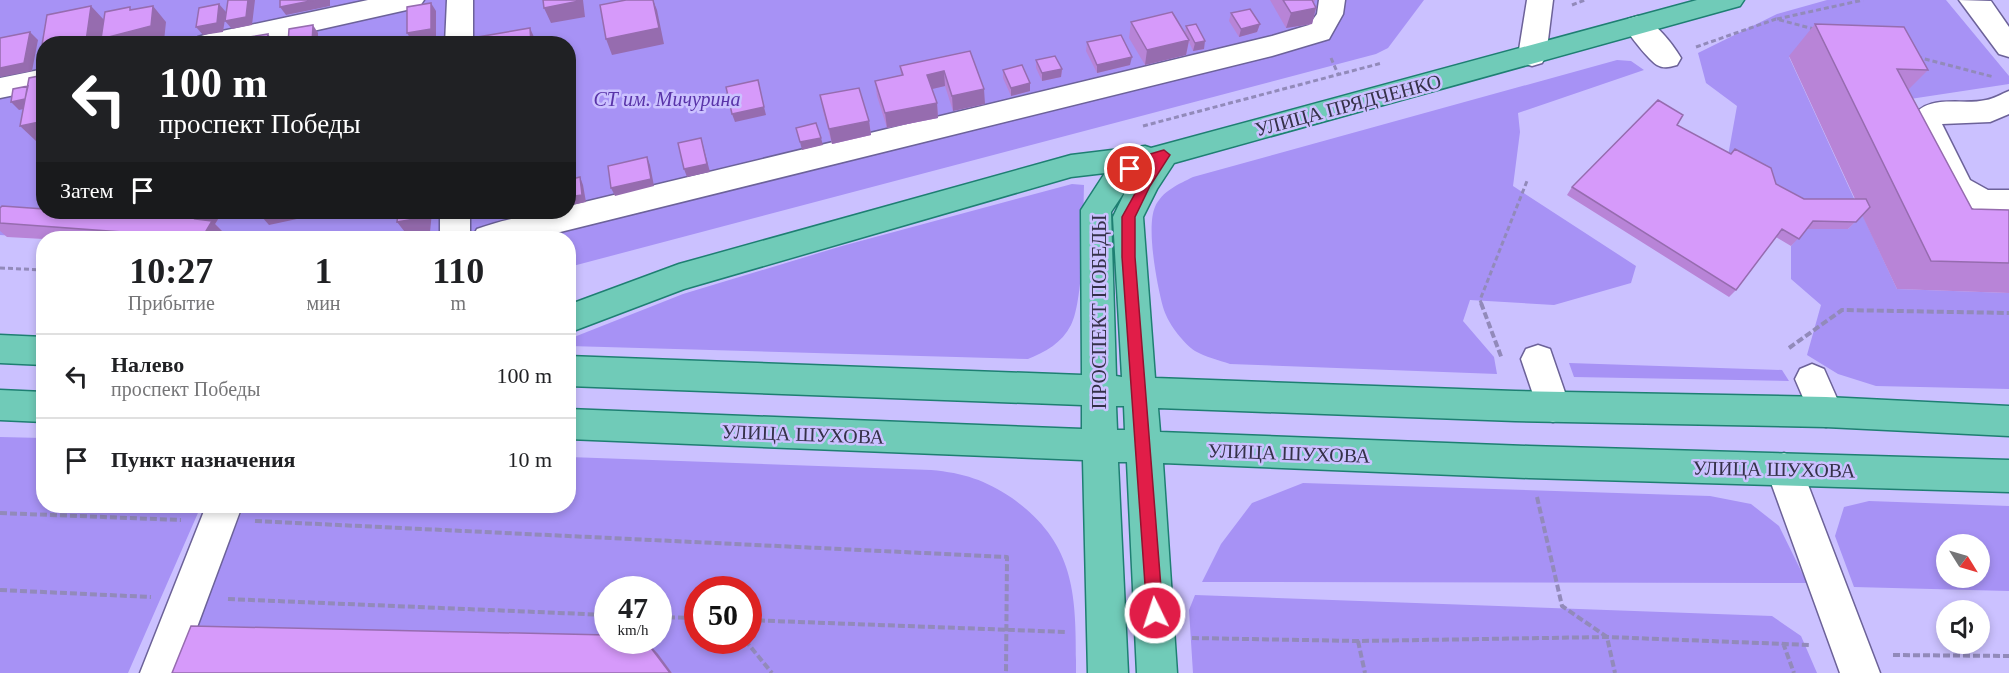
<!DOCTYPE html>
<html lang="ru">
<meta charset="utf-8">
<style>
:root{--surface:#fff;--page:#f2f2f2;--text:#202124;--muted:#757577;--line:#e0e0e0}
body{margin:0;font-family:Georgia,serif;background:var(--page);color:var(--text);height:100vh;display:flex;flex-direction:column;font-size:22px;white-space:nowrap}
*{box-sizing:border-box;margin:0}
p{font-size:20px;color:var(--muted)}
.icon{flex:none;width:33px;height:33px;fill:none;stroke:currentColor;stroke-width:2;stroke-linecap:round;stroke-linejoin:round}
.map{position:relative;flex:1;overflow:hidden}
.side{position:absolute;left:36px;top:231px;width:540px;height:282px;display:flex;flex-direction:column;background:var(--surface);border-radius:24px;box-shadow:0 3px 9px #0003}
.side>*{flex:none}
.top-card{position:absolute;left:36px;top:36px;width:540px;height:183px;border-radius:24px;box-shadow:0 3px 9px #0003;background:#202124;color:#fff;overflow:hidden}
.needle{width:39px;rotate:127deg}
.controls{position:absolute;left:1936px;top:534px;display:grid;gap:12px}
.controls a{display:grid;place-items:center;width:54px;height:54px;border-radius:50%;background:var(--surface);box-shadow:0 3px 9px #0003;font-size:30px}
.speed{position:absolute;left:594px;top:576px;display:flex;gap:12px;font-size:30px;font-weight:700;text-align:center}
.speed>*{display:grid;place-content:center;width:78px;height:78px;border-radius:50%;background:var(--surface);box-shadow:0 3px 9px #0003;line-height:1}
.speed small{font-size:15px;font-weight:400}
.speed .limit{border:9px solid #d22;background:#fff;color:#111}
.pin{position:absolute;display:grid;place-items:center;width:51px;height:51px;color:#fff;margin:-26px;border:3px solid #fff;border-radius:50%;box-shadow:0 2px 6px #0007}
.me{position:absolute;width:66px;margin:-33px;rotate:356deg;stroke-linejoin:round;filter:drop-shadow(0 0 4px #0008)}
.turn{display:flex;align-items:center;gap:21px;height:126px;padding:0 24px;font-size:27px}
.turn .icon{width:78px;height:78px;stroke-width:2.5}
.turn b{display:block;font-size:42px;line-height:51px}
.then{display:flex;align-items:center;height:57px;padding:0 24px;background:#0003;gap:12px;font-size:22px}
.eta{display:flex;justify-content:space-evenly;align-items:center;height:102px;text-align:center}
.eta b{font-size:36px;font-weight:700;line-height:42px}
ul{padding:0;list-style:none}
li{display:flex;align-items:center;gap:18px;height:84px;padding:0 24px;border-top:2px solid var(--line)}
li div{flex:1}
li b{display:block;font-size:22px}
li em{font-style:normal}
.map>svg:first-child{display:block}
</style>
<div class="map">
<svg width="2009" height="673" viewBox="0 0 2009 673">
<rect width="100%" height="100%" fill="#cbc1ff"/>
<path fill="#a792f5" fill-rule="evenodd" d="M0,0H1424L1388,48L1376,54L569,267L568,238H44L0,235ZM44,44H568V212H44Z
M1827,0H1946L2009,76V84L1897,101L1789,57L1858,207H1796L1728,156L1737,106L1706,83L1698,53L1777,14Z
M1617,60L1631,61L1644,70L1518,113L1520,132L1513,186L1636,266L1631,283L1554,305L1470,300L1463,321L1494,357L1497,374L1230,364C1219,360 1205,357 1195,351C1182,342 1167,322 1163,307C1157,285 1146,227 1155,207C1162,191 1179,184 1193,177Z
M1072,184L1084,185C1083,218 1084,299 1071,325C1062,343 1045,352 1028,359L569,346V339L683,294L842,246Z
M1862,214L1897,289L2009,293V389L1876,386L1838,374L1807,355L1821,305L1791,279V246L1805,229H1848Z
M1569,363L1782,370L1789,381L1574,377Z
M0,437L43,438L44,506H201L128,673H0Z
M569,457L931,470C964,473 985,480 1012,498C1078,545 1076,599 1076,673H672L657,654L177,673L244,506H568ZM608,590H658V640H608ZM698,590H748V640H698Z
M1303,483L1710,496L1751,504L1779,526L1807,583L1202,582L1221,544L1252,503Z
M1869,501L2009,506V591L1854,587L1835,536L1844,507ZM1947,544H1980V578H1947Z
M1195,595L1772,616L1801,636L1817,673H1193L1189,610Z"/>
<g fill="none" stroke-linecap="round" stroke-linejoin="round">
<g stroke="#6c6299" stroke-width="3">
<path id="minor" d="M368,0H424L420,6L411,9L255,44H195L198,37L208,34Z
M447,0H473V44H445Z
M1319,0H1345L1343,14L1329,39L1272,56L536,238H472L477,229C506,219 538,212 568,212V206L1272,36L1309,25L1317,14Z
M1527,0H1553L1546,56L1542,63L1532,66L1522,63L1518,56Z
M1959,0L1991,1L2009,27V57L1999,54Z
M1638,16C1655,21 1672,43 1681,58L1677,65C1670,67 1664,69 1657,65C1648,59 1630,36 1624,26L1628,19Z
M44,69V89L0,98V78Z
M2009,91V114L1990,122L1942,124L1970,180L1988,190H2009V214H1984L1948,196L1911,120C1926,92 1961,106 1986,100C1994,99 2001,94 2009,91Z
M440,212H470V238H440Z
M1538,345L1550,349L1570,407L1565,418L1553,422L1541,418L1521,359L1526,349Z
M1812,364L1824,369L1843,412L1838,423L1826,427L1814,423L1795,379L1800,369Z
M1784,453L1797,458L1802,469L1880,673H1840L1766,469L1771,458Z
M206,506H242L180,673H140Z"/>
</g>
<g stroke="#1e7f72" stroke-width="3">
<path id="major" d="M1697,0H1744L1740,6L1174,163L1157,189L1143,217L1155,378L1515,391L1826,397L2009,406V436L1826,427L1515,421L1158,408L1160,432L1529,446L2009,460V492L1529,478L1163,463L1177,673H1137L1127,462H1118L1128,673H1088L1083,460L568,439V409L1082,429V405L568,386V356L1082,375L1081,210L1105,173L1071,177L684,289L568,333V305L679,264L1071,155L1145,146L1151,148ZM1127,188L1113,217L1122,377L1116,376L1111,212ZM1116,406H1124L1125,430H1117Z
M0,335L44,337V365L0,363Z
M0,390L44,392V422L0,420Z"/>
</g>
<path stroke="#928aba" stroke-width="3" stroke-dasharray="5 3" stroke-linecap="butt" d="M1572,5L1585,0
M1777,19L1863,0
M1696,47L1776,19L1814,29
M1917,57L1994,77
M1331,58L1338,74
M1143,126L1382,63
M0,268L44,270
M1482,305L1480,300L1527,181"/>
<path stroke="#928aba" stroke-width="4" stroke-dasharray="7 3" stroke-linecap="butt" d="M1481,303L1502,359
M1789,348L1842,310L2009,313
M1537,497L1562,606L1607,637L1615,673
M0,513L181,520
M255,521L1007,557L1006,673
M0,590L151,597
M228,599L608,615
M658,617L698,618
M748,620L1067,632
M1192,638L1358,641L1607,637L1811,645
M745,640L772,673
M1358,641L1365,673
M1783,643L1794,673
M1893,655L2009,656"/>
<use href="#minor" fill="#fff" fill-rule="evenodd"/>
<use href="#major" fill="#70cbb8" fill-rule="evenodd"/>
</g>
<path fill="#b884d7" d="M1270,0H1315L1314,3L1316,8L1312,24L1286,28Z
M1231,13L1260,24L1257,32L1239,37L1229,21Z
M1131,22L1185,33L1186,26L1204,49L1193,51L1189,42L1186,55L1145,65L1129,38Z
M1815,24L1928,70L1908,90L1972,209L2009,210V293L1897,289L1862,215L1848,229H1807L1791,246L1776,237L1736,290L1729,297L1567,195L1572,187L1677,125L1730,154L1735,149L1776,184L1804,199H1855L1789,56Z
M1087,42L1130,65L1097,73L1086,51Z
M970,51L985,104L953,111L945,86L932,89L937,103L938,118L887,128L877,96L875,81L901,75L900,66Z
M1036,60L1062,69L1061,77L1042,81L1036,68Z
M1003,70L1030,83V91L1011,96L1003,78Z
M820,95L869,121L871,135L832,144L823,111Z
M0,208L145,216L148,212H215L220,216L215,224L226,235L224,238H44V239L7,237L0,231Z"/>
<path fill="#966caf" d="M248,0H255L252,25L232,29L225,21Z
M315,0H330V6L286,15L280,7Z
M578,0H583L585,17L551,23L544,8Z
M653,0L657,10L664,44L612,55L606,39Z
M431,3L436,11V37L412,41L407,33Z
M219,4L226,12L223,32L203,35L196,27Z
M91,6L105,21L153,6L166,22L164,41L156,44H105L103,41L102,44H75Z
M1316,8L1312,24L1286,28L1291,13Z
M1260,24L1257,32L1239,37L1241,29Z
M313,25L318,33V44H309Z
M530,28L537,44H531Z
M30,32L38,40L32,71L1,77L0,76V68Z
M268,34L274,42L273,44H266Z
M1189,40L1186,55L1145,65L1147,50Z
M1205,41L1204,49L1193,51L1195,43Z
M1132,57L1130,65L1097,73V65Z
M1062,69L1061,77L1042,81V73Z
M944,71L945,86L928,90L927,75Z
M1030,83V91L1011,96V88Z
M31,85L37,106L19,110L11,102Z
M984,89L985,104L953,111L952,96Z
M937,103L938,118L887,128L885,113Z
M764,107L766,115L735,122L732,114Z
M44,121V139L36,141L20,126Z
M869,121L871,135L832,144L829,129Z
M701,138L710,172L687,177L684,169Z
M821,138L823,145L802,150L800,142Z
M647,157L650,165L654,186L615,196L611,188Z
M580,177L583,185L586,202L568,206V197Z
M200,212H215L220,216L215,224L226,235L224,238H202L195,219Z
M290,212H297V219L269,225L262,217Z
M420,212H432L430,232L408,236L397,222Z
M645,640L658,654L672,673H670Z"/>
<path fill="#d69afa" stroke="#966caf" stroke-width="1.5" d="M228,0H248L246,17L225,21Z
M280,0H315L280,7Z
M543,0H578L579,1L544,8Z
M626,0H653L659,28L606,39L600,5Z
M1283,0H1312L1316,8L1291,13Z
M431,3V29L407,33V7Z
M219,4L217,23L196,27L199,8Z
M91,6L86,41L75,44H44V50L41,51L47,15Z
M153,6L151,26L101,39L105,12L130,7V10Z
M1250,9L1260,24L1241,29L1231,13Z
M1172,12L1189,40L1147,50L1131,22Z
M1196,24L1205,41L1195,43L1186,26Z
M1815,24L1904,27L1928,70L1897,69L1972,209L2009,210V263L1931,261Z
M313,25L312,43L288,44L289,29Z
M530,28L531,44H472V38Z
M30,32L24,63L0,68V38Z
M268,34L266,44H242L243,38Z
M1121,35L1132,57L1097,65L1087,42Z
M970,51L984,89L952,96L944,71L927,75L937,103L885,113L875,81L903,75L900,66Z
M1055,56L1062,69L1042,73L1036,60Z
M1022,65L1030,83L1011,88L1003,70Z
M44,75V121L20,126L29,78Z
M758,80L764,107L732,114L726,87Z
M28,86L25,99L11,102L13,89Z
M859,88L869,121L829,129L820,95Z
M1658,100L1683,115L1677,125L1731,154L1735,149L1771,168L1776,184L1804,199H1866L1870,207L1856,222L1813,221L1799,239L1782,229L1736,290L1572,187Z
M816,123L821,138L800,142L796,128Z
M701,138L707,164L684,169L678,143Z
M647,157L651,179L611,188L608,166Z
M580,177L582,195L568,197V180Z
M2,206L44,209V212H84L145,216L148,212H200L195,219L212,221L202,238L185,237L184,238H174L133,236L135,233L0,223V208Z
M263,212H290L262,217Z
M398,212H420V218L397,222Z
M191,626L608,635V640H645L670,673H172Z"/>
<path fill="#e11d48" stroke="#92132f" stroke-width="1.5" d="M1164,150L1170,155L1150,186L1135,217V257L1163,613L1160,618L1155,621L1149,618L1147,613L1122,257V217L1152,163L1130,173L1126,172L1124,169C1133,157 1151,154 1164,150Z"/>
<g text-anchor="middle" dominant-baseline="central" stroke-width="5" stroke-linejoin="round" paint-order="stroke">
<g font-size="20" font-style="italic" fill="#5934a9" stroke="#cbc1ff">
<text x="667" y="99">СТ им. Мичурина</text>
</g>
<g font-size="20" fill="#353149" stroke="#cbc1ff">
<text transform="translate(1348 105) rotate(-15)">УЛИЦА ПРЯДЧЕНКО</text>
<text transform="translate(1099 312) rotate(-90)">ПРОСПЕКТ ПОБЕДЫ</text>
<text transform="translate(803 434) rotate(2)">УЛИЦА ШУХОВА</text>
<text transform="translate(1289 453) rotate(2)">УЛИЦА ШУХОВА</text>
<text transform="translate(1774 469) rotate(1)">УЛИЦА ШУХОВА</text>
</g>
</g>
</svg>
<div class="controls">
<a><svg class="needle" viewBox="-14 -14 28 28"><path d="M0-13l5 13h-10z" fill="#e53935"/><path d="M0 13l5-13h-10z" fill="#757577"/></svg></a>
<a><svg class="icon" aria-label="sound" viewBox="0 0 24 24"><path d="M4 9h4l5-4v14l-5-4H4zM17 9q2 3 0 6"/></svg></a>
</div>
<div class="speed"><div>47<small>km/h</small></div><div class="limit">50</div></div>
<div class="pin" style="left:1130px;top:169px;background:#d93025"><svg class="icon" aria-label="arrive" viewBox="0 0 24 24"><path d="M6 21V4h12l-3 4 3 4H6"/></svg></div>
<svg class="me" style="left:1155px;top:613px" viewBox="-20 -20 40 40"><circle r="17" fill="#e11d48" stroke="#fff" stroke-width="3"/><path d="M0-11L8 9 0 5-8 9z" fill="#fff"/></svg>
<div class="top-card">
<div class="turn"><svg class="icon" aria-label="left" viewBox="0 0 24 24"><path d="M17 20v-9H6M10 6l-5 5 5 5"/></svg><div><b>100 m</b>проспект Победы</div></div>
<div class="then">Затем<svg class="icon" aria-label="arrive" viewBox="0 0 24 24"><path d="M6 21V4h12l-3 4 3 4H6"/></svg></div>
</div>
<section class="side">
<div class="eta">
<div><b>10:27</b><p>Прибытие</p></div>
<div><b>1</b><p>мин</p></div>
<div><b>110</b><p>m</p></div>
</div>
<ul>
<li><svg class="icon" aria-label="left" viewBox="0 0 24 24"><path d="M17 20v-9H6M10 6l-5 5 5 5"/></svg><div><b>Налево</b><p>проспект Победы</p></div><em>100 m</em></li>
<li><svg class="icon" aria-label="arrive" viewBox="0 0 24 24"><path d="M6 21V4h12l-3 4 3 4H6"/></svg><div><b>Пункт назначения</b></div><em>10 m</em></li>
</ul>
</section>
</div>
